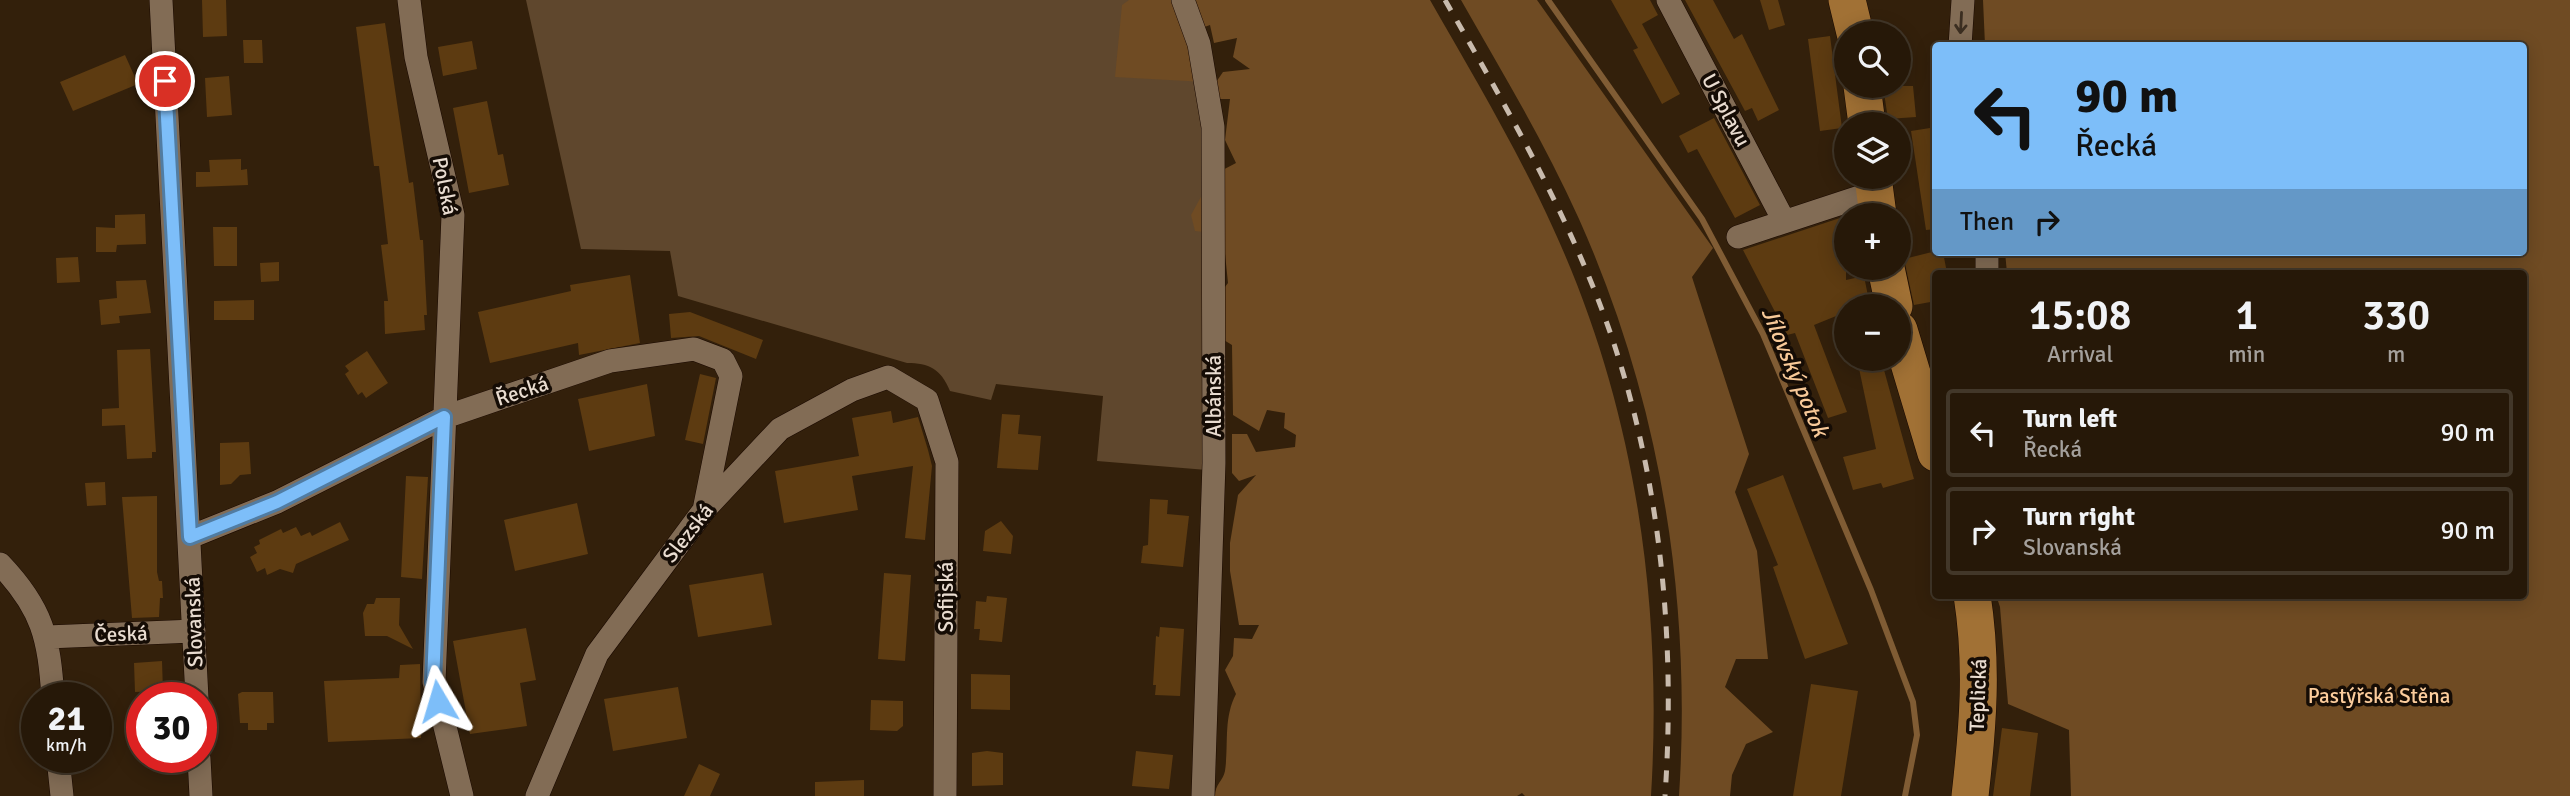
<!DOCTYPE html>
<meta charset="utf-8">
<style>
:root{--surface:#261808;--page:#2e2112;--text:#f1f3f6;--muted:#a4a09c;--line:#423729}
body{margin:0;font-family:Signika,sans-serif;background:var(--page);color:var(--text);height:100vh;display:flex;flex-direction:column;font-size:26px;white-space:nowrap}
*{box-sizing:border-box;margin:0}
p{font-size:23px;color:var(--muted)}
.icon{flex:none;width:38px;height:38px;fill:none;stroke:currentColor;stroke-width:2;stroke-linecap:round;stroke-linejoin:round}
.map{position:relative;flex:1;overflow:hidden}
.sheet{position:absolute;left:1932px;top:270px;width:595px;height:329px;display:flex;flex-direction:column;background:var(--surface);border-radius:7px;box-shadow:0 4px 18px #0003,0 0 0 2px var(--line)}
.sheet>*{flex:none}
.top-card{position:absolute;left:1932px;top:42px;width:595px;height:214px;border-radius:7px;box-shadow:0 4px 18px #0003,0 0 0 2px var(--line);background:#7dbef9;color:#111;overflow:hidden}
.buttons{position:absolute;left:1834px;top:21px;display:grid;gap:14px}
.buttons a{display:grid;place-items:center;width:77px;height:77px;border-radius:50%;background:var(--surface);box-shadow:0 4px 18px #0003,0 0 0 2px var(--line);font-size:35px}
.speed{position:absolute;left:21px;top:682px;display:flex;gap:14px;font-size:35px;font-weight:700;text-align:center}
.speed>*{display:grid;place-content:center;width:91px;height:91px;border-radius:50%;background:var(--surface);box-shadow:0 4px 18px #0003,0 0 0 2px var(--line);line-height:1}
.speed small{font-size:18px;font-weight:400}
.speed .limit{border:10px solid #d22;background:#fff;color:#111}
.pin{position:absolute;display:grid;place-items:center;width:60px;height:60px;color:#fff;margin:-30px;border:4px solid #fff;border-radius:50%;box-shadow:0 2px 7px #0007}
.me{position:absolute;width:77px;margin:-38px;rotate:353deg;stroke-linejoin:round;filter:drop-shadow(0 0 5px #0008)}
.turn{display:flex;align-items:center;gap:24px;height:147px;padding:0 28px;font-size:32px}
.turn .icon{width:91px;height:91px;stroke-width:2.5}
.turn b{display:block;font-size:49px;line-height:60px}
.then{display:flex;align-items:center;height:66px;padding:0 28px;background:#0003;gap:14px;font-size:26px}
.eta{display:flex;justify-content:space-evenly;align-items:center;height:119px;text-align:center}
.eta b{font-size:42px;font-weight:600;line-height:49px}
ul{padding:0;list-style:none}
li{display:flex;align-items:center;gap:21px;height:88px;margin:0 14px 10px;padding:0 14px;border:4px solid var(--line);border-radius:7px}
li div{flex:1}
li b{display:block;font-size:26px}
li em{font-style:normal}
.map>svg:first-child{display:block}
</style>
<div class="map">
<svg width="2570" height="796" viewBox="0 0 2570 796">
<rect width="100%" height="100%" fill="#33200b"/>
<path fill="#5f472d" d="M526,0H1172L1200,101L1210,218L1207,470L1097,461L1103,396L996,384L991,400L950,391C941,369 929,363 907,363L678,296L670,251L581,249Z"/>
<path fill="#6f4b23" d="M1129,0H1430C1473,75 1517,149 1553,228C1635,406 1663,602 1651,796H1525L1522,793L1517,796H1215C1215,784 1223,781 1225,771C1229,744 1223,719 1236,694L1225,670L1233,656L1234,638L1252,639L1259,625H1239L1230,571V543L1238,495L1256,475L1239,481L1232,473V434H1247L1256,452L1295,447L1296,435L1284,428L1285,413L1267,410L1259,431L1233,415L1232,345L1214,334V301L1228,283L1223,234L1195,231L1191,215L1213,175L1236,163L1225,140L1230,99H1215L1212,88L1223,72L1250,69L1233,57L1237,38L1214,43L1210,25L1199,29L1205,82L1115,77L1122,5Z
M1461,0H1537L1713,248L1692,277L1749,454L1735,492L1757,551L1768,659H1736L1725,687L1773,732L1746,744L1732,775L1730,796H1679C1692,598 1660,400 1579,219C1545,143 1502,72 1461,0Z
M1983,0H2570V796H2071L2069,730L2008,704L2000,607L1996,595H2524V273H2007L2005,252H2524V46L1985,45Z"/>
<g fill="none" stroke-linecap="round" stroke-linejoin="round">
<path stroke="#805c34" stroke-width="6" d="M1548,0L1702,219L1763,334L1871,590L1913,702L1917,735L1905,796"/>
</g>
<path fill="#5d3b11" d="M202,0H226L227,36L203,37Z
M1611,0H1650L1658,15L1642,24L1680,94L1662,104L1633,50L1638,48Z
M1685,0H1713L1734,39L1742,34L1779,110L1758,121L1752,108L1745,111Z
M1760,0H1778L1785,25L1769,30Z
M385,23L409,183L413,182L420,240H423L427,315H424L425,330L385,334L384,301H388L381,245L388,244L379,166H374L356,27Z
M1830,36L1842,128L1820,131L1808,39Z
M243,40H262L263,63H244Z
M472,41L477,69L443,76L438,47Z
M125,55L138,84L73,111L60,82Z
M229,76L232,115L207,117L205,78Z
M1883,86H1913L1916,117L1888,119Z
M487,101L498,155L503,154L509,185L469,193L453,108Z
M1714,118L1760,205L1735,218L1697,149L1688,153L1679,136Z
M1930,128L1936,161V229L1926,230L1911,131Z
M241,159V170L247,169L248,185L196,187V172H210L209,160Z
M145,214L146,244L117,245L116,252H96V227L115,228V215Z
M1846,216V280L1864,276L1870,306H1846V312L1814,325L1847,412L1828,418L1795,333L1787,335L1743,250Z
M213,227H237V266H214Z
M1932,252H1943L1947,273H1936V301L1914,305L1904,259Z
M78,257L80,282L57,283L56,258Z
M279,262V281L261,282L260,263Z
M630,275L640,343L579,355L578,343L490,363L478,312L571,291L570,285Z
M146,280L151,313L119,316L120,323L101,325L99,300L117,298L116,281Z
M254,300V320H214V301Z
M690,312L763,340L756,359L699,336L671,338L669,314Z
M150,349L156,452H152V458L127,459L125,425L102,426V409L119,408L117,350Z
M367,351L388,383L366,398L362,392L358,395L345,374L349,371L345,366Z
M1857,359H1881L1914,479L1883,488L1881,483L1853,490L1843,457L1876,449Z
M700,374L716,378L703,444L685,440Z
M647,384L655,436L589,451L578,399Z
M891,411L893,423L918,417L928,450L932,466L925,540L905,538L913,466L852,476L858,510L784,523L775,471L859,456L852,418Z
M1002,414L1020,415L1018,434L1041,436L1038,470L997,468Z
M249,442L251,474L240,475L231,484L220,485V443Z
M1783,475L1848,644L1805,659L1773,567L1778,565L1747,489Z
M406,476L428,477L422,579L401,577Z
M105,482L106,505L87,506L85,483Z
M157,496V572L159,581H162L163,598H160L159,617L132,618L122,497Z
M1150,499L1168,500L1167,514L1189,516L1183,567L1141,563L1143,546L1148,545Z
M577,503L588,554L515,571L504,520Z
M1001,521L1013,536L1011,554L983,551L985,531Z
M340,522L349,540L296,564L293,573L280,569L267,575L265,568L257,572L250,557L257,553L254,547L260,544L259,540L281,529L283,533L296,527L301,536L310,532L312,536Z
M763,573L772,625L698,637L689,585Z
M884,573L911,575L905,661L878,659Z
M987,596L1007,598L1002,642L979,640L980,629H974L976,601L986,602Z
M376,598H400L399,625L413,649L387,636H365L363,613L367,604H374Z
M1160,627L1184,629L1180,696L1155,695L1156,685H1153L1156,636L1159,637Z
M526,628L536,680L520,683L527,726L470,734L453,641Z
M162,661L163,691L135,692L134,663Z
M420,664L421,738L328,742L324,681L399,678L400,665Z
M971,674L1010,675V710L971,709Z
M1811,684L1858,691L1841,796H1793Z
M678,687L687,738L613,751L604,699Z
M242,692H273L274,723H267V730H248V723H240L238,694Z
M871,700L903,701V726L897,731L870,730Z
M2002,728L2038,733L2030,796H1993Z
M987,751L1003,753V785L972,786V753Z
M1136,751L1173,755L1169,789L1132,786Z
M699,764L720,774L710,796H684Z
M864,780V796H815V782Z"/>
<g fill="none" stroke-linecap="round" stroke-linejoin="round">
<g stroke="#1a0900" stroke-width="24">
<path id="minor" d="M161,0L197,698
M409,0L416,57L453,215L434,682L462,796
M1183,0L1199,44L1213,127L1214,463L1203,796
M1668,0L1784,221
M1960,46L1963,0
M1738,237L1875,192
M1987,252V273
M190,537L277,502L445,417L610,361L694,349L723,360L731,376L704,510
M0,564C43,609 49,638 53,698
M47,637L194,631
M58,758L62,796
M199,758L201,796
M537,796L597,654L704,510L780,429L852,390L888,377L927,400L947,462L945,796"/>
</g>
<g stroke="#1a0900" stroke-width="38">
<path id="primary" d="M1847,0L1855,33
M1862,86L1867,124
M1873,177L1878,215
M1886,268L1894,306
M1899,330L1936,453
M1970,796C1978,726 1983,665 1972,595"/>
</g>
<use href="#minor" stroke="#826c55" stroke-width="23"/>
<use href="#primary" stroke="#a17135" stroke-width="37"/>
<path stroke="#c9bbad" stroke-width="5" stroke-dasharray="12 12" stroke-linecap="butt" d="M1445,0C1497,91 1549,180 1589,277C1657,439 1677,622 1665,796"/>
</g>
<defs><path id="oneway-shaft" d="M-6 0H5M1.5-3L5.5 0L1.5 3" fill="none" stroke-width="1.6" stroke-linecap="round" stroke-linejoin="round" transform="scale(1.75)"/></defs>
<use stroke="#3b2e21" href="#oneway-shaft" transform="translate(1961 23) rotate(93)"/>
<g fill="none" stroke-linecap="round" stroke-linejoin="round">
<g stroke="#517ca2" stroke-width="18">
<path id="route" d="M165,81L190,537L277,502L444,417L433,682L438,701"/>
</g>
<use href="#route" stroke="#7dbef9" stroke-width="12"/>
</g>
<g text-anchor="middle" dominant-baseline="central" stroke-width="7" stroke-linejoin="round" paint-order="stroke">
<g font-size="21" fill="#e9dcd0" stroke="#150c05">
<text transform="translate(1726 110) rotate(62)">U Splavu</text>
<text transform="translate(445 186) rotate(79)">Polská</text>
<text transform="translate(522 391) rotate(-18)">Řecká</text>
<text transform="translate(1214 396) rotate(-90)">Albánská</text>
<text transform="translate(688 533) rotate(-52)">Slezská</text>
<text transform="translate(946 597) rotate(-90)">Sofijská</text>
<text transform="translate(194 622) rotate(-92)">Slovanská</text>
<text transform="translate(121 634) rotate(-2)">Česká</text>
<text transform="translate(1978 695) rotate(-88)">Teplická</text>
</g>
<g font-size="21" fill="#fbcc9c" stroke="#150c05">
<text x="2379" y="696">Pastýřská Stěna</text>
</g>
<g font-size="23" font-style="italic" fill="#f8c998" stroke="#150c05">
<text transform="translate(1795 372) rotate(67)">Jílovský potok</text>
</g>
</g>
</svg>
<div class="buttons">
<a><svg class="icon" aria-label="search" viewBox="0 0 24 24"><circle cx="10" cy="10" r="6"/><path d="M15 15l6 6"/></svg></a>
<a><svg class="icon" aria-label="layers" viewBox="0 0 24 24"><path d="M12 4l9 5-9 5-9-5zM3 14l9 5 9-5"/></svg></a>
<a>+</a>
<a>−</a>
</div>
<div class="speed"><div>21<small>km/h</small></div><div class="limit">30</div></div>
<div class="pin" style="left:165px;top:81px;background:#d93025"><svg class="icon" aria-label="arrive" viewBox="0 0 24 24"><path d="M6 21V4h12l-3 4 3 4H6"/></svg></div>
<svg class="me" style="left:438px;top:701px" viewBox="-20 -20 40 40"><path d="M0-17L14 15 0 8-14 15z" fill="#7dbef9" stroke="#fff" stroke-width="4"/></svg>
<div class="top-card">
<div class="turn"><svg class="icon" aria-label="left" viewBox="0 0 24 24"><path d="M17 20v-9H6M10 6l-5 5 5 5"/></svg><div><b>90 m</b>Řecká</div></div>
<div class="then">Then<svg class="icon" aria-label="right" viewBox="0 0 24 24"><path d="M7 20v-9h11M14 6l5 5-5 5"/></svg></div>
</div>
<section class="sheet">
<div class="eta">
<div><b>15:08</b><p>Arrival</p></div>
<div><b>1</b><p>min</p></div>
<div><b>330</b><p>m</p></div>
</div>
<ul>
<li><svg class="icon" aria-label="left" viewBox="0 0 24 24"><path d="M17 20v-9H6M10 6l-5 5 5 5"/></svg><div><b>Turn left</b><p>Řecká</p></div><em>90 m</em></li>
<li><svg class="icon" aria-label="right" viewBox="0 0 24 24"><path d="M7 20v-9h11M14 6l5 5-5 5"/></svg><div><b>Turn right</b><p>Slovanská</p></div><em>90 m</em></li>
</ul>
</section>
</div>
